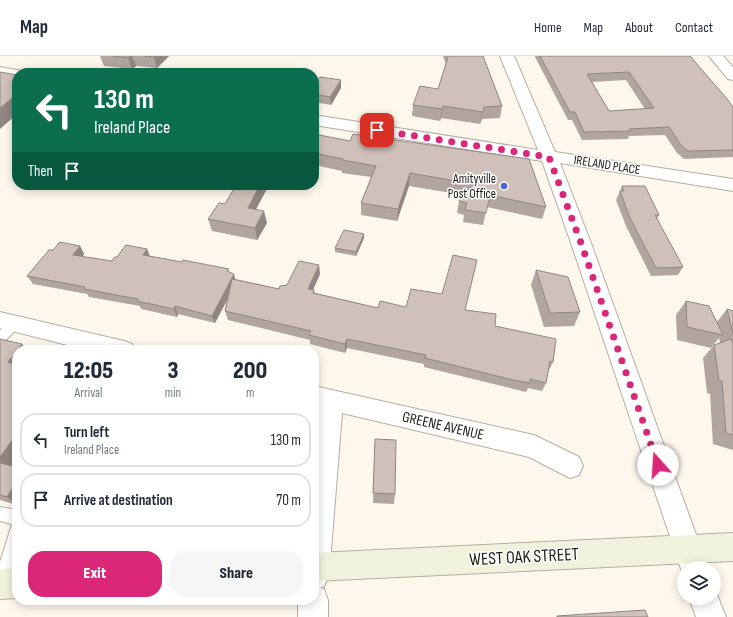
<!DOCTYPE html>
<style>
:root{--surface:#fff;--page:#f6f6f7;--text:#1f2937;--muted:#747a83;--line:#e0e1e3;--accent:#db2777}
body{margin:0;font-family:"Sofia Sans Condensed",sans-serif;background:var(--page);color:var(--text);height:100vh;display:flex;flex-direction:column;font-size:15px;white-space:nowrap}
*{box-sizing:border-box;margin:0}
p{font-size:13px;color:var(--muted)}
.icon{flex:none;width:22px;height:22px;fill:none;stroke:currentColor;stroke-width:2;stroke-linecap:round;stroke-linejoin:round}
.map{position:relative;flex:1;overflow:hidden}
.side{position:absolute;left:12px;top:289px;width:307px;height:260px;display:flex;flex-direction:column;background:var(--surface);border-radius:16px;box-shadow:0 2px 10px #0003}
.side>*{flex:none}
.hud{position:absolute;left:12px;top:12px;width:307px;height:122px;border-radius:16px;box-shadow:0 2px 10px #0003;background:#0b6e4f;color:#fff;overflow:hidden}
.fabs{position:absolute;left:677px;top:505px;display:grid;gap:8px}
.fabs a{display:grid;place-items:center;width:44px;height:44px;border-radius:50%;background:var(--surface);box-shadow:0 2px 10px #0003;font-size:20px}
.pin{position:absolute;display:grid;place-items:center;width:34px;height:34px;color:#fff;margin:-17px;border-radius:8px;box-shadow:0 2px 6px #0006}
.me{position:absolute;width:44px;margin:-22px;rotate:341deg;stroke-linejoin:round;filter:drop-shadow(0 0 3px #0008)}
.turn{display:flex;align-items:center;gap:14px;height:84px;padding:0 16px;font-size:18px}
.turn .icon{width:52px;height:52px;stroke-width:2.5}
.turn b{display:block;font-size:28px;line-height:34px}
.then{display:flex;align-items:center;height:38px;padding:0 16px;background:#0003;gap:8px;font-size:15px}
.eta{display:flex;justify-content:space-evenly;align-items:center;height:68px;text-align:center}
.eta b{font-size:24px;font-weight:800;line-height:28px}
.primary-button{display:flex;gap:8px;margin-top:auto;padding:8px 16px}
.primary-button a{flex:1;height:46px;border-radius:16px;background:var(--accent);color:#fff;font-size:16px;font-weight:800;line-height:46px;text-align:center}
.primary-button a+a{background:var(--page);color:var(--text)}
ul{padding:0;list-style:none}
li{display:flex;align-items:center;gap:12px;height:54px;margin:0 8px 6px;padding:0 8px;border:2px solid var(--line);border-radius:16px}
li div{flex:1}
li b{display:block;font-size:15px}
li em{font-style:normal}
header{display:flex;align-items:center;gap:24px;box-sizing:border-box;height:56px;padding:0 20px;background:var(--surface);border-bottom:1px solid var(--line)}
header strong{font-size:19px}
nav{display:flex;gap:22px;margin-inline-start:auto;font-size:14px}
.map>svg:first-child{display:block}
</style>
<header>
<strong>Map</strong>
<nav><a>Home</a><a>Map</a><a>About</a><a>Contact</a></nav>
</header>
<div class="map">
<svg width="733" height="561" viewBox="0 0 733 561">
<rect width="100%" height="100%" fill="#fef7ec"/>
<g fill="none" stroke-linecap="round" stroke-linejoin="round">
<g stroke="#b6aea2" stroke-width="2">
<path id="lane" d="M14,262L18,264L20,267C16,274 8,284 0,287V274L10,264Z
M0,451L17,454V501L6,541L0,543V506L12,468L0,465Z"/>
</g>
<g stroke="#b6aea2" stroke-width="2">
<path id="street" d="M500,0H514L555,96L733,123V135L560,107L591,187L708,512H684V522L571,187L542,105L314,69V59L538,94Z
M709,0H723L733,11V24L728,23Z
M0,11L22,15L23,17H17V22L0,19Z
M0,256L124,285L132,288L135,294H87L0,272Z
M314,330L534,379L579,401L583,410L579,419L570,422L529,401L342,357L329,520L324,530L320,532L324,533L328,544V561H298V544H314V389L318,351L314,350Z
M714,531L726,561H696L689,542H714Z"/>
</g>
<g stroke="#b6aea2" stroke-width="2">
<path id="secondary" d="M733,477V505L314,525V497Z
M17,512V542L0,543V513Z"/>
</g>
<use href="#lane" fill="#fff" fill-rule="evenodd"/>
<use href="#street" fill="#fff" fill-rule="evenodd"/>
<use href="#secondary" fill="#eff3db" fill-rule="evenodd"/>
</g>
<path fill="#b2a59f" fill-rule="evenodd" d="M100,0H169L157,12L136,10L132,13L104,10Z
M443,0H483L502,50L500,62L482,63L480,68L441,62L440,65L412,60L413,49L438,33L446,8Z
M535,0H690L733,51V101L684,103L677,97L665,79L629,80L628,83L582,84L572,64H568L535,1ZM626,24L645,53L609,55L592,26Z
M314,29L341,32L331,49L314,46Z
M314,78L546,151L542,163L487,151L483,169L463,166L464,159L457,157L459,145L464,139L409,130L397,165L361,159V147L371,121L342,117V115L314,109Z
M236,129H269L256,153L267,167L257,184L212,175L208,163L225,148Z
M622,130L659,159L657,163L683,211L678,219L651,220L626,170L616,144Z
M364,182L356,200L335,196V192Z
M80,190L84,198L83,201L112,205L117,201L147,193L150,200L230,217L235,223L279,233L287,229L320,218L313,234H314L315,237L378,252L406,251L465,254L495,270L553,306L549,314H548L546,327L542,335L528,332L526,336L510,332L424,311V308L347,292L345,297L310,288V284L228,264L225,255L228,243L215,267L178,258L177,261L141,253L140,250L89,241L87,238L33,228L27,220L53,194Z
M536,214L580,256L574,270L544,271L531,229Z
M686,245L717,266L727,253L733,255V394L713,388L710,338L707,337L703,302L714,289L720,287L719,282L711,292L677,284L676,259Z
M0,283L17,294V406L14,411H17V449L0,444Z
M375,383L395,438L394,448L373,447Z"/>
<path fill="#918682" d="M130,0H132L136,10L132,13L128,2Z
M155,0H169L157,12L154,1Z
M341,24V32L331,49L330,41Z
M17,38V58L0,73V52Z
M443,50L441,62L440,65L442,53Z
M484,51L482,63L480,68L483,56Z
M410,117L409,130L397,165L398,153Z
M260,129H269L250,164L248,152Z
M264,155L267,167L257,184L255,172Z
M364,178V182L356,200V196Z
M80,190L84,198L78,207L73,199Z
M147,193L150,201L143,199Z
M319,209L320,218L309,242L308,233Z
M234,218L236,226L215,267L212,260Z
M175,250L178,258L177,261L174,253Z
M347,283V292L345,297V288Z
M22,288L27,294H18Z
M17,295V316L8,306Z
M17,378V406L9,417L0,409V401Z
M17,425V448L7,441Z"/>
<path fill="#cfc0b9" stroke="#918682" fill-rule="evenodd" d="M113,0H130L128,2Z
M145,0H155L154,1Z
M448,0H483L502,50L484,51L483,56L443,50L442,53L413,49L420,30L438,33L448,1Z
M540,0H690L728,44L733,51V94L688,95L681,89L669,71L629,73L631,75L584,76L575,56H570ZM629,16L654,52L609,55L587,18Z
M0,16L17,19V38L0,52Z
M320,21L341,24L330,41L314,38V29Z
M314,78L350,85L353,78L529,103L546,151L490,139L486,157L465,154L467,147L459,145L474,128L410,117L398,153L361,147L376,110L342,104L343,103L314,97Z
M236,129H260L248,152L264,155L255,172L208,163L219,147L225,148Z
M622,130H645L659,159H655L683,211L656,212L630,162L620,135H624Z
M344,174L364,178L356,196L335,192Z
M60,186L80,190L73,199L112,205L115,201H117L126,189L147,193L143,199L182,206L183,204L229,213L227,215L234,218L212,260L175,250L174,253L137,245L138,243L84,233L85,231L27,220L49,194H53Z
M453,199L477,204L465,254L496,258L495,270L556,283L553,306L550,305L546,327L530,323V327L513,324L425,302L426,299L347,283L345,288L309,279L311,275L225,255L232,223L279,233L280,230L287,229L299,205L319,209L308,233L314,234L313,237L378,252L380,245L406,251L411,233L442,238Z
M536,214L568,221L580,256L550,257Z
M686,245L709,250L723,279L687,271Z
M727,253L733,255V278Z
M0,283L22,288L18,294H17V295L8,306L17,309V378L0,401Z
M731,283L733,288V379L726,377L722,325H719L714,289Z
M375,383L396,384L395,438L373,437Z
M0,407L17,411V425L7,441L0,439Z
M645,554L648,561H557V560Z"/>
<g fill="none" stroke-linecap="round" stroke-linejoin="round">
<path stroke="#db2777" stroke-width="7" stroke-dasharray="0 12.6" d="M377,74L549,101L581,187L658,409"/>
</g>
<circle fill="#4963d7" stroke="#fff" stroke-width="1.5" cx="504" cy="130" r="4"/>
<g text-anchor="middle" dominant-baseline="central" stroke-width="3" stroke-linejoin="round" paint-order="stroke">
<g font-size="13" fill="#1e1b17" stroke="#fff">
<text transform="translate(607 109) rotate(9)">IRELAND PLACE</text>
</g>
<g font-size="13" fill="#1e1b17" stroke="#fff" text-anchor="end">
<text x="496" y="123">Amityville<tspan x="496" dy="15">Post Office</tspan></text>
</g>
<g font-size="15" fill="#1e1b17" stroke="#fff">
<text transform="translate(443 370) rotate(13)">GREENE AVENUE</text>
</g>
<g font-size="18" fill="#1e1b17" stroke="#fff">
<text transform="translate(524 501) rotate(-3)">WEST OAK STREET</text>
</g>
</g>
</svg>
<div class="fabs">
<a><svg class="icon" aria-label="layers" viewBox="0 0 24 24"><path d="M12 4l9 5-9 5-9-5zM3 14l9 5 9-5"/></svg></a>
</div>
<div class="pin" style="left:377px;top:74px;background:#d93025"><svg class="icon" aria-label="arrive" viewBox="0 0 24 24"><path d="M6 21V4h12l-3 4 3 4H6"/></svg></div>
<svg class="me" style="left:658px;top:409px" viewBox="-20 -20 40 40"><circle r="19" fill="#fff"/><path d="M0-13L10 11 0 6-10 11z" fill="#db2777"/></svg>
<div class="hud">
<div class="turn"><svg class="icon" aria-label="left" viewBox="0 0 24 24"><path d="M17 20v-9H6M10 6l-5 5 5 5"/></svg><div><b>130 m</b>Ireland Place</div></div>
<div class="then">Then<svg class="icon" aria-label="arrive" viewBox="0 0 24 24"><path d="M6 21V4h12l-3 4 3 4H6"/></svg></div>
</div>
<section class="side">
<div class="eta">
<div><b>12:05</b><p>Arrival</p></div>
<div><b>3</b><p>min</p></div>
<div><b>200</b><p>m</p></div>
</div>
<ul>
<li><svg class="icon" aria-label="left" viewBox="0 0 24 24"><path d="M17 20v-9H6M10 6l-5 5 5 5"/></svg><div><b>Turn left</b><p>Ireland Place</p></div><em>130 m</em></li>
<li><svg class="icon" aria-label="arrive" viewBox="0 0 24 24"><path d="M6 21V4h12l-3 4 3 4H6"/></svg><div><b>Arrive at destination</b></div><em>70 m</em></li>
</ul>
<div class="primary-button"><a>Exit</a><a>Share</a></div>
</section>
</div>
